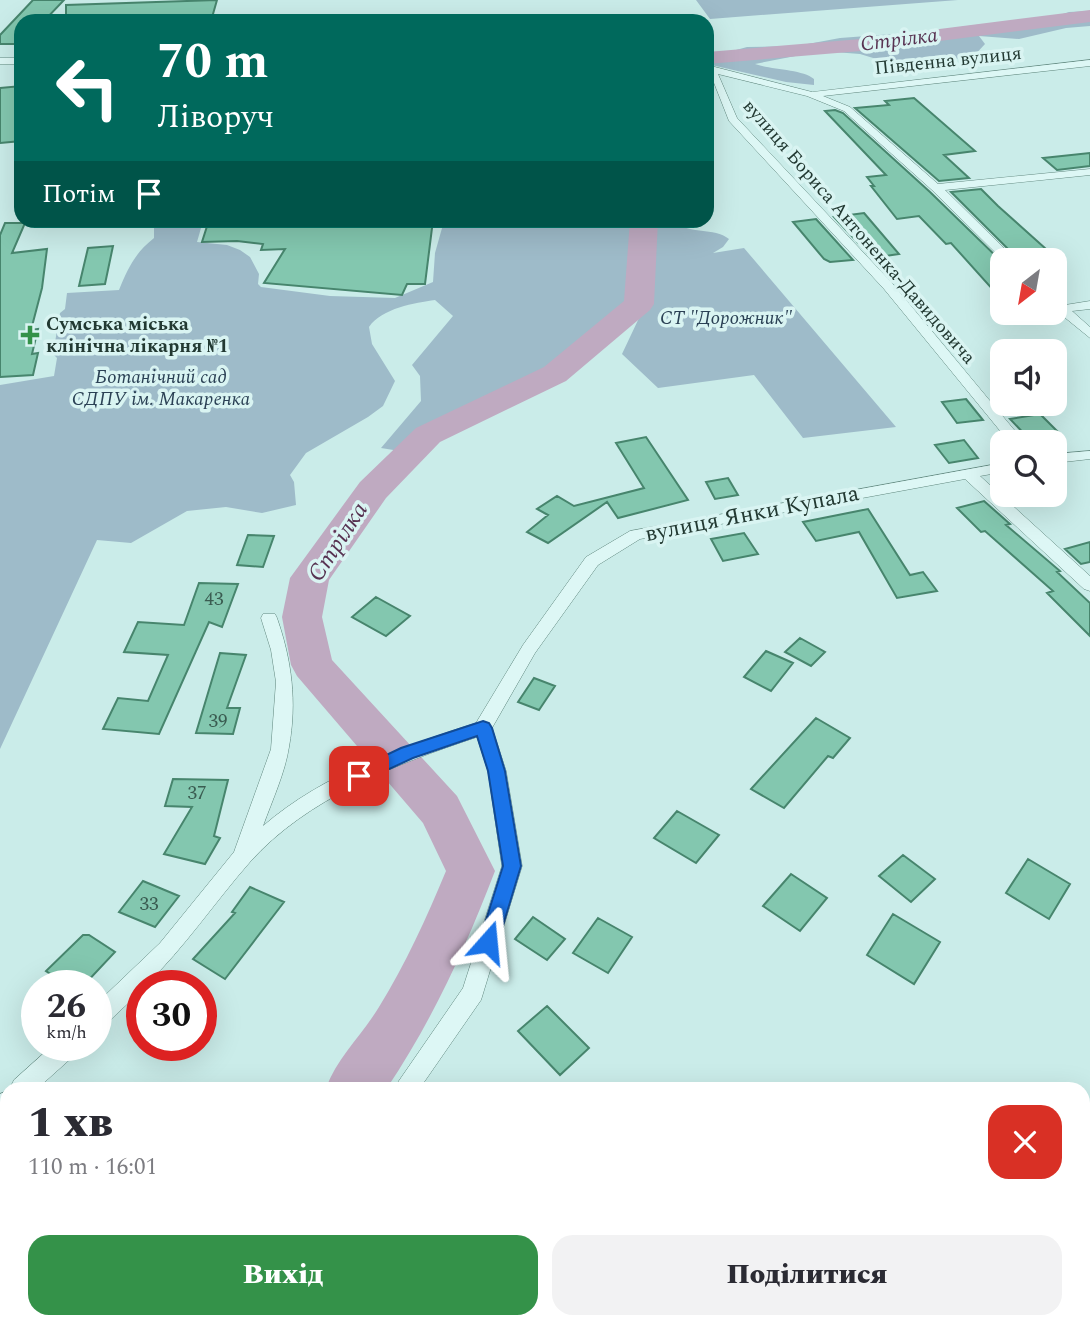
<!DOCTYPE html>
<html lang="uk">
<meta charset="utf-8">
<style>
:root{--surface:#fff;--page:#f2f2f3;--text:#2b2b33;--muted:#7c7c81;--accent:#349249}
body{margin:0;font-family:Spectral,serif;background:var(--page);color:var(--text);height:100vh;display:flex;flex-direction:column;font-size:26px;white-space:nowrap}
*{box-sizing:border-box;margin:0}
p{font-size:23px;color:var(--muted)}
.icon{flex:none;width:38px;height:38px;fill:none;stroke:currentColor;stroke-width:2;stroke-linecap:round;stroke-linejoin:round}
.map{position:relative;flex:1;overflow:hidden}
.drawer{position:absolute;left:0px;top:1082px;width:1090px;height:247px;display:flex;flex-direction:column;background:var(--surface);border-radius:21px 21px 0 0;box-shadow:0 7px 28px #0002}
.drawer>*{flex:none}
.guide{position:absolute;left:14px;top:14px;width:700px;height:214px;border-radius:21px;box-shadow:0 7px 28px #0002;background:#00695c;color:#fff;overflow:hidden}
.needle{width:46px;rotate:211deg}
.buttons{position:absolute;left:990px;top:248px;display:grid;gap:14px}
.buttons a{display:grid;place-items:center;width:77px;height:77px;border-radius:14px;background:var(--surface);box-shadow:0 7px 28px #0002;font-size:35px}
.speed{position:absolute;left:21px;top:970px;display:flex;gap:14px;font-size:35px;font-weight:700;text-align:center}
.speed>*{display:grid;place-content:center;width:91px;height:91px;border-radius:50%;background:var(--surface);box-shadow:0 7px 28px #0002;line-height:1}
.speed small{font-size:18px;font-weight:400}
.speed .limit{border:10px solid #d22;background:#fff;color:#111}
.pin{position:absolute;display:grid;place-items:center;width:60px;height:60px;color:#fff;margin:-30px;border-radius:14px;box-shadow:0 4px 10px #0006}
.me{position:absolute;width:77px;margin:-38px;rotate:18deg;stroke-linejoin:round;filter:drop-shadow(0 0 5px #0008)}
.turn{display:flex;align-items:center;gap:24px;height:147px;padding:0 28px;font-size:32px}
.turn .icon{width:91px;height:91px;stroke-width:2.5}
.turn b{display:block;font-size:49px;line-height:60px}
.then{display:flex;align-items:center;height:66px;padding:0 28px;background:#0003;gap:14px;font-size:26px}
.round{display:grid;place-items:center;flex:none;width:74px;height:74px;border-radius:21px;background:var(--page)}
.head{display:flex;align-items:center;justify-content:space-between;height:119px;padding:0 28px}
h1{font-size:42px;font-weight:800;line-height:52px}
.cta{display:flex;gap:14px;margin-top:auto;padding:14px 28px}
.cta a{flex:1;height:80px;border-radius:21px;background:var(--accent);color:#fff;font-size:28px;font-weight:800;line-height:80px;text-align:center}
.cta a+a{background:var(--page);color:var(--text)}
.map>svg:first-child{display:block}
</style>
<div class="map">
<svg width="1090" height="1328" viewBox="0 0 1090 1328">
<rect width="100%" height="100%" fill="#caece9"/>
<path fill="#9ebbc9" d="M696,0H958L710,19Z
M1090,11V26L1066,28L1019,39L979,36L985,44L972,58L883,61L860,54L821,51L755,64C771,70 802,69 814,79V85L786,82L707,64V53H725L747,47L797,46L840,38L933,31L975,25L1042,21L1069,12Z
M673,221C689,235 714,227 729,239L723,247L713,253L744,248L896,427L803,438L754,375L658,388L622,354L639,318L519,399L488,408L406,452L381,448L421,401L420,376L412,365L453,316L435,300C415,303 382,308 369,327L372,344L395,381L383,406L368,417L306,453L290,475L294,482L296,505L262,513L226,507L187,511L131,543L97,540L0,749V385L54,376L57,358L53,354L60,313L65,309L67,293L119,290C128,268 135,253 154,238V221H203L197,242L227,245L240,250L250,257L259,274L258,284L261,287L330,296L395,298L433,282L435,253L444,221Z"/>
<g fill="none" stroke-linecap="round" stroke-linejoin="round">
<path fill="#bfaac1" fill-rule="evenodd" d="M1090,10V22L861,51L707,64V52L861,39Z
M630,220H658L654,304L650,310L566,381L440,442L386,498L329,580L322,617L332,660L457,796L495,871C466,947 432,1021 387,1088H326C337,1058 362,1035 379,1007C405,965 427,917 446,871L423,823L297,676L291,665L282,617L290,578L360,482L416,428L544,367L624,301Z
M106,1321H175L172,1328H103Z"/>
</g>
<path fill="#83c7af" stroke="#47856d" stroke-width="2" d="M33,0H64L44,21H21V44H0V35Z
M217,0L211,21H66V5Z
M21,86V141L0,143V88Z
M914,98L975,151L944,155L969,178L939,181L855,108L889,105L885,101Z
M835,110L843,113L930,192L1003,263V301L951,243L946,244L919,216L897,219L871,186H874L867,177L886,175L825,111Z
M1090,153V166L1057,170L1043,158Z
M981,189L998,206L1046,249L1012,253L951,192Z
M864,213L899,254L872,258L834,217Z
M816,219L853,260L830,262L824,259L793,222Z
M209,220H433L425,284H407L402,295L264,283L285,249L261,250L263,244L237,241L202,242Z
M5,223H25L12,253L47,249L42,288L31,330L38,329L32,354L38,353L33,375L0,377V235Z
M113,246L105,284L79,286L88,248Z
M966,399L983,420L957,423L942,402Z
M1040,414L1062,436L1032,442L1010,419Z
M646,437L688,500L618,518L607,502L548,543L527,532L548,515L537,509L557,496L574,506L644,488L616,443Z
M964,440L978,458L949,463L935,445Z
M728,478L738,495L715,499L706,482Z
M984,501L1010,524L1006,525L1060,571L1057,572L1090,603V636L1047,593L1053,591L985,531L981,532L957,508Z
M868,509L910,575L923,572L937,591L897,598L859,532L816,541L803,522Z
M744,533L758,554L723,561L711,539Z
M248,535L274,536L263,567L237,565Z
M1090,542V562L1081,564L1065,549Z
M199,583L238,584L222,627L209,622L159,734L103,729L118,698L148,701L168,655L124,652L138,622L184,625Z
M376,597L410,616L386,636L352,617Z
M800,638L825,652L811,666L785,652Z
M766,651L793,663L771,691L744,677Z
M220,653L246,655L227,708H240L233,734L196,733Z
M534,678L555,686L539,710L518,702Z
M816,718L850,738L833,758L828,756L784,808L751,789Z
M173,779L228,780L214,836L220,838L205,864L164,854L192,807L165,806Z
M677,811L719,835L696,863L654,838Z
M903,855L935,879L911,902L879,876Z
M1028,859L1070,884L1049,919L1006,893Z
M791,874L827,898L800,931L763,906Z
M143,881L179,896L155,927L119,912Z
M250,887L284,902L225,979L193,959L235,913L232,912Z
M893,914L940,942L914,984L867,955Z
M533,917L565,939L547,960L515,939Z
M598,918L632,937L608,973L573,953Z
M83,935H89L115,952L84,985H67L46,971Z
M547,1006L589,1048L560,1075L518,1031Z"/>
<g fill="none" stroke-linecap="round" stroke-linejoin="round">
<g stroke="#60877e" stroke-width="1">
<path id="minor" d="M0,58H21V64H0Z
M1090,60V66L823,96L850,107L938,184L1090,169V175L945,190L1017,261H1004L932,190L844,111L807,96L718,74L737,118L892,283L1025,443H1010L884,289L729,121L707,65L812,92Z
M1055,298L1065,305L1090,301V309L1072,311L1090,327V338L1058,312Z
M1090,451V459L1055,463V454Z
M1003,463V472L980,476L1090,576V591L1084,589L965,479L640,539L598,565L535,653L492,728L506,771L522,866L481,1000L420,1088H394L463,988L502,866L488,771L477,737C396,764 307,798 250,862C214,903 185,947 146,985H142V990L104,1026L96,1029V1004L160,943L234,852L271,749L276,682L271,650L261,618L263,614H275L277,618C292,661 297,702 289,747C285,773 272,801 263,826C323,774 402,747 476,723L523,645L586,557L630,531Z
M53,1045H80L77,1053L38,1088H10L14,1080Z
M7,1091V1118L0,1121V1094Z
M1090,1175V1204L1083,1206V1177Z
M196,1321H225L222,1328H194Z
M974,1321H1003L1005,1328H977Z"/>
</g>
<use href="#minor" fill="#ddf7f5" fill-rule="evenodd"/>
</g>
<path fill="#1a73e8" stroke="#114b97" stroke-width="2" d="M483,721L489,723L492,728L505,771L521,866L498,942L495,949L488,951L482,949L479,942L503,866L488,771L477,736L413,758L359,783L353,781L351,776L353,771L401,748Z"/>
<path fill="#349249" stroke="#d9f4f2" stroke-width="2.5" d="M26.5 324.5h7v7h7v7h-7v7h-7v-7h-7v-7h7z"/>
<g text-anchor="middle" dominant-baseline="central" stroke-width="7" stroke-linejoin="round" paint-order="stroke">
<g font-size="19" fill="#223932" stroke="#d9f4f2">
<text transform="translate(948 61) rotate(-6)">Південна вулиця</text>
<text transform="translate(859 232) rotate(49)">вулиця Бориса Антоненка-Давидовича</text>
</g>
<g font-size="19" font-style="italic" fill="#2a4054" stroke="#d9f4f2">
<text x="726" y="318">СТ "Дорожник"</text>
<text x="161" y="377">Ботанічний сад<tspan x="161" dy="22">СДПУ ім. Макаренка</tspan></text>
</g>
<g font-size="19" font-weight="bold" fill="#223932" stroke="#d9f4f2" text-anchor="start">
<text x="46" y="324">Сумська міська<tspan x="46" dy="22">клінічна лікарня №1</tspan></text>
</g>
<g font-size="19" fill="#3a5c51">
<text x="214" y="599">43</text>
<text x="218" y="721">39</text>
<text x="197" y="793">37</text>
<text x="149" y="904">33</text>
</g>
<g font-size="21" font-style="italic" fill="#573251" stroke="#d9f4f2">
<text transform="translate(899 40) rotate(-7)">Стрілка</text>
</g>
<g font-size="23" fill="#223932" stroke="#d9f4f2">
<text transform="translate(752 514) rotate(-11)">вулиця Янки Купала</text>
</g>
<g font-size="24" font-style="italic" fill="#573251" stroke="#d9f4f2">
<text transform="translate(338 542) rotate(-57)">Стрілка</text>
</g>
</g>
</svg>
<div class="buttons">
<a><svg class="needle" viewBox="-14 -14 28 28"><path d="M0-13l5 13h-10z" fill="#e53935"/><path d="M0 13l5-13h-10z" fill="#7c7c81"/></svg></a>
<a><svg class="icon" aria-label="sound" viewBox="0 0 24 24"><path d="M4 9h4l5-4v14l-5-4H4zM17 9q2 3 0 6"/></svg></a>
<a><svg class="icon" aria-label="search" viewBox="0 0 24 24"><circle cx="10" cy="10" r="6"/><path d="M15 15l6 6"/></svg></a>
</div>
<div class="speed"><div>26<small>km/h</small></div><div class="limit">30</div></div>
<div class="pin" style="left:359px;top:776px;background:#d93025"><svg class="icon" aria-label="arrive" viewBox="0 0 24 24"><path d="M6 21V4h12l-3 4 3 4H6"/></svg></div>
<svg class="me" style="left:488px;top:942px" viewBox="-20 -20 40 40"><path d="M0-17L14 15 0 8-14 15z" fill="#1a73e8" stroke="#fff" stroke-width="4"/></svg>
<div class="guide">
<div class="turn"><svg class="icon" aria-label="left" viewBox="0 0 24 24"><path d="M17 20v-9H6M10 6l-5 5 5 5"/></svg><div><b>70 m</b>Ліворуч</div></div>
<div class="then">Потім<svg class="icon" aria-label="arrive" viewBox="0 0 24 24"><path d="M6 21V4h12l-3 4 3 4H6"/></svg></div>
</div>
<section class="drawer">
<div class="head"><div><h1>1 хв</h1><p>110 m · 16:01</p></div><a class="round" style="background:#d93025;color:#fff"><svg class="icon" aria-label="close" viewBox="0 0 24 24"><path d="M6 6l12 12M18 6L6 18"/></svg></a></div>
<div class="cta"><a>Вихід</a><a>Поділитися</a></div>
</section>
</div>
